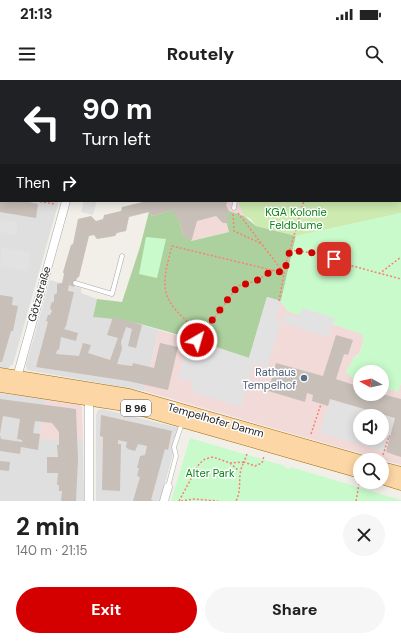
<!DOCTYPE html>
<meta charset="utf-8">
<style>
:root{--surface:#fff;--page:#f6f6f6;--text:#222;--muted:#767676;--accent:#d40000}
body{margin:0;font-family:"DM Sans",sans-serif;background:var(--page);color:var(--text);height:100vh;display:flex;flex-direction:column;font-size:15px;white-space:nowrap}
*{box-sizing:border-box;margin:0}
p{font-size:13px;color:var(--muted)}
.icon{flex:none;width:22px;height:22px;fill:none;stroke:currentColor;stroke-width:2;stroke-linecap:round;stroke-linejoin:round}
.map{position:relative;height:421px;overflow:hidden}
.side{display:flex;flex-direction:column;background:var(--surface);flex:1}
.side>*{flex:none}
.guide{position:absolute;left:0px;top:0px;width:401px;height:122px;box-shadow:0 2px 10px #0003;background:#202124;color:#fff;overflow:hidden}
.needle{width:26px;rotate:278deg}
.controls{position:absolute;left:353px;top:285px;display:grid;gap:8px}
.controls a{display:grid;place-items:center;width:36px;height:36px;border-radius:50%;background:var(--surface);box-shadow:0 2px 10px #0003;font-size:20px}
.pin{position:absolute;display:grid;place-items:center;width:34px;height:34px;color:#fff;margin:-17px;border-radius:8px;box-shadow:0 2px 6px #0006}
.me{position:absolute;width:44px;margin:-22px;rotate:38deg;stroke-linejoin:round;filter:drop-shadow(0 0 3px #0008)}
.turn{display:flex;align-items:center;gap:14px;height:84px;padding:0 16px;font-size:18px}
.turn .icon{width:52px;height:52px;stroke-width:2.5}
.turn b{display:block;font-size:28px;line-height:34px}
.then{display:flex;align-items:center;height:38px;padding:0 16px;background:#0003;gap:8px;font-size:15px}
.round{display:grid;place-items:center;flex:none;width:42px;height:42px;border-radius:21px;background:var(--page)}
.head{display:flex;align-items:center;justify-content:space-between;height:68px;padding:0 16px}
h1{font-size:24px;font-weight:800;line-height:30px}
.button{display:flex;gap:8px;margin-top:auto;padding:8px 16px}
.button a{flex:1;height:46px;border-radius:24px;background:var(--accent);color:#fff;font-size:16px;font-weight:800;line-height:46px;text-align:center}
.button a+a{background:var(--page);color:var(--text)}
.status{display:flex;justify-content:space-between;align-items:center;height:28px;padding:0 20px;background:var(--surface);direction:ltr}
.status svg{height:11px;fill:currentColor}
header{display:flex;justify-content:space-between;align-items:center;height:52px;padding:0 16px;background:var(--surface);font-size:18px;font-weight:800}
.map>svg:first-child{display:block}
</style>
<div class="status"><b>21:13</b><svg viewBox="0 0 49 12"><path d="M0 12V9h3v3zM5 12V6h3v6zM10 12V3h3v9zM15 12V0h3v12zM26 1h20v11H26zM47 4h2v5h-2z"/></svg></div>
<header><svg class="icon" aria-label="menu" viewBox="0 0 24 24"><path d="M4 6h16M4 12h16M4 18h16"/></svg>Routely<svg class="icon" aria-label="search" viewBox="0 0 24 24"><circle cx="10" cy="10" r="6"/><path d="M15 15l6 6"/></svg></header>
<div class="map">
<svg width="401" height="421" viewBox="0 0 401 421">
<rect width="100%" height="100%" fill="#f2efe9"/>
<path fill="#e0dfdf" d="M0,0H94L1,1V121H59L13,284L7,289L0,288Z
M50,200L81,208V213L97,219L93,237H113L159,250L144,311L27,290L26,285Z
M0,313L46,319L39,359L83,360L84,421H0Z
M102,329L180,348L160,421H96V335L98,330Z"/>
<path fill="#f2dad9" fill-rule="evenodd" d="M143,121H256L250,138L229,131L226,141L229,152L190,161L183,156L174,131L152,136L149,133L146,122Z
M267,217L281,221L283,225L303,228L333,244L362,254L364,260L359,274L355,277L352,298L360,300V314H382V307L398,311L401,303V385L144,311L159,250L249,278ZM360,336H382V358H360Z
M46,319L78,324L82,326L83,360L39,359Z"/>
<path fill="#cdebb0" d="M238,0H401V133L296,156L256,146L250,138L244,136L238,121H400V1Z"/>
<path fill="#add19e" d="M174,130L179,139L183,156L192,159L191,161L229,152L226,141L229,131L244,136L256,146L296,156L281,221L267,217L249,278C202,263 141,239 93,237L97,219L122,222L140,167L149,132L152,136Z"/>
<path fill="#c8facc" d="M401,133V303L398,312L382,307V292H360V300L352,298L346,292L348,286L350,287L353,277H357C361,272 365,261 362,254L333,244L334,238L303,228L300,235L287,231L281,221L296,156Z
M146,157L166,159L157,198L139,194Z
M190,358L285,386L284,387L290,389L291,387L401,420V421H171Z"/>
<path fill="#88e0be" d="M111,0H293L111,1Z"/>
<path fill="#e2e2e2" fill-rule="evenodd" d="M84,121H97L93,135L81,132Z
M0,140L18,143L16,155L0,152Z
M2,167L30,172L28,191L0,187Z
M267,217L281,221L276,241L281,242L267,288L254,284L241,327L191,311L193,302L178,298L189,259L249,278Z
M303,228L335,238L328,257L283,243L285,234L299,238Z
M330,319L395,338L386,372L320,353ZM360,336H382V358H360Z"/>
<path fill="#c7bfb8" d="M0,121H25L38,124L36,138L0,132Z
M147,121H227L226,125L229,131L227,143H223L216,136L197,141L192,159H188L183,156L179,139L174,136V130L152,136L149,132L129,137L126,151L117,153L115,156L97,159L94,155L89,156L79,197L77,198L74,207L69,205L68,211L74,212L66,246L64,249L78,253L76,261L61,257L59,270H57L56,274L79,276L83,263L91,265L88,273L110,280L118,258L107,255L113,237L142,245L136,268L128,266L132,249L126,247L121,262L122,269L117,284L132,286L133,283L154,288L160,263L178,267L168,310L128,301L36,287L48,242L46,241L48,235H50L52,231L50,228L52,222H54V215L57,213V204L62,203L64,194L63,192L71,165L73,164L78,139L91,136L96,141L103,139L104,135L121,131L122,127Z
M0,215L13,217L12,225L18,226L13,251H11L2,282H0Z
M336,255L353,260L348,275L344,274L336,299L360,307V314H382L401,319V377L386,372L395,338L330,319L328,326L312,321L313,315L307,313L305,322L268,311L273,295L267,293L268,289L274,291L276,283L323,296Z
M0,319L76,329L78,379L76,421H61L62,411H59V405H57L58,393H47V377H58L57,365H59V352L52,343L35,341L33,353L40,354L38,370L21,367L20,374L0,371V355L1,359L22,362V360L17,359L20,339L3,336L0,354Z
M101,335L172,351L168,370L165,369L151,420L154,421H133L140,397L137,396L139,388H137L140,376L145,375L147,366L138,364L135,371L128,369L126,367L127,362L118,360V364H121L120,411L102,410L103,357L100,356Z
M0,381L10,382L9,391L0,390Z"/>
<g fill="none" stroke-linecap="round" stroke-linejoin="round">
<g stroke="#a9a9a9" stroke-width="5">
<path id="service" d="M234,128L235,121
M75,203L112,214L122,176
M168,407L176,376L174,367L182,343"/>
</g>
<g stroke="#a9a9a9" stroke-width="9">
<path id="minor" d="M99,1L100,0
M16,301L66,121
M89,318V421
M164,421L168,407"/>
</g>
<g stroke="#a06b00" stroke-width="13">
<path id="primary" d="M0,294L129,315L360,381
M0,306L125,325L360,392
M382,388L401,393
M382,398L401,404"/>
</g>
<path stroke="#fa8072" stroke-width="1.5" stroke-dasharray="2 2" stroke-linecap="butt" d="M343,0L347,1
M164,1V0
M328,1V0
M354,1V0
M0,36H1
M0,82H1
M400,106L401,105
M0,115L1,116
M36,121L55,124
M333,121H337
M238,133L284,193
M233,134L234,151L262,164
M290,170L322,174L345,184L401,199
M379,194L401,177
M279,221L286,183L304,121
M198,260L238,206L256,201L273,190
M197,277L198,251C162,220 159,213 172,166L284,193
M311,354L321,324
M247,374L244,382L255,386L262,383L264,376
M383,375L389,356L390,357
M230,383L239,391
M179,421L199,384L205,379L213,377L230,383L244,382C236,397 243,407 236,421
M181,421L194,419L218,421
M356,421L359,404"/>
<use href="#service" stroke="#fff" stroke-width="4"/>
<use href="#minor" stroke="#fff" stroke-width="8"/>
<use href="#primary" stroke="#fcd6a4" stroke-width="12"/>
</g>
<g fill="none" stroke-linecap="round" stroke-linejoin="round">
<path stroke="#d40000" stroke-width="7" stroke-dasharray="0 12.6" d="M197,260L238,206L256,201L273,190L284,193L290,170L322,174L334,179"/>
</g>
<circle fill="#5c6f8a" stroke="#fff" stroke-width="1.5" cx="304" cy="298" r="4"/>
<g text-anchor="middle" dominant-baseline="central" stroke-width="3" stroke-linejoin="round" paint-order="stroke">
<rect fill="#fff" stroke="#646464" stroke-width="1" x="121" y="320" width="30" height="16" rx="3"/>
<g font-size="10" font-weight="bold" fill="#222">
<text x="136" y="328">B 96</text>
</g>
<g font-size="11" fill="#0c8416" stroke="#fff">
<text x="296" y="132">KGA Kolonie<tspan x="296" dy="13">Feldblume</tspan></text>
<text x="210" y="393">Alter Park</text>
</g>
<g font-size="11" fill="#222" stroke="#fff">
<text transform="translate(39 214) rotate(-74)">Götzstraße</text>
<text transform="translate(216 340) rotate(16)">Tempelhofer Damm</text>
</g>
<g font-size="11" fill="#4e5e75" stroke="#fff" text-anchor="end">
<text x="296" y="292">Rathaus<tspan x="296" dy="13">Tempelhof</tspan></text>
</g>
</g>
</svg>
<div class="controls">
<a><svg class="needle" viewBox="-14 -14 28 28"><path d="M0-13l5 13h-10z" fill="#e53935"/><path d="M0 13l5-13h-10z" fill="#767676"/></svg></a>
<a><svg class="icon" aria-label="sound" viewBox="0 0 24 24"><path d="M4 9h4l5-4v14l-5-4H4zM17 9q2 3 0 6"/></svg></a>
<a><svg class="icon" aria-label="search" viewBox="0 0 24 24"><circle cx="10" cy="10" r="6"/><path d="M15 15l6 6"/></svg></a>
</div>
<div class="pin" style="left:334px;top:179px;background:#d93025"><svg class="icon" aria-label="arrive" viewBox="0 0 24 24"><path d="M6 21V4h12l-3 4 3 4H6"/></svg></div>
<svg class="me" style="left:197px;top:260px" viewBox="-20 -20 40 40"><circle r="17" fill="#d40000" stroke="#fff" stroke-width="3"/><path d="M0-11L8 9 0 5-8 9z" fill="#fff"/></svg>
<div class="guide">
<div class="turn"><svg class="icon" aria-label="left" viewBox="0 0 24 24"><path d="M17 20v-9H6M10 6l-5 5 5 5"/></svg><div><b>90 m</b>Turn left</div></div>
<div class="then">Then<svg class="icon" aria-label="right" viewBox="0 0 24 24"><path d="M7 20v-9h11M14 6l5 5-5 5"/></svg></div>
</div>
</div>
<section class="side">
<div class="head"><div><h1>2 min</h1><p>140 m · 21:15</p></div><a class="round"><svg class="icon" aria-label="close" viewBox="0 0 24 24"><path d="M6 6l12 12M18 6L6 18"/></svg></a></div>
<div class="button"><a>Exit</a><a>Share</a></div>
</section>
